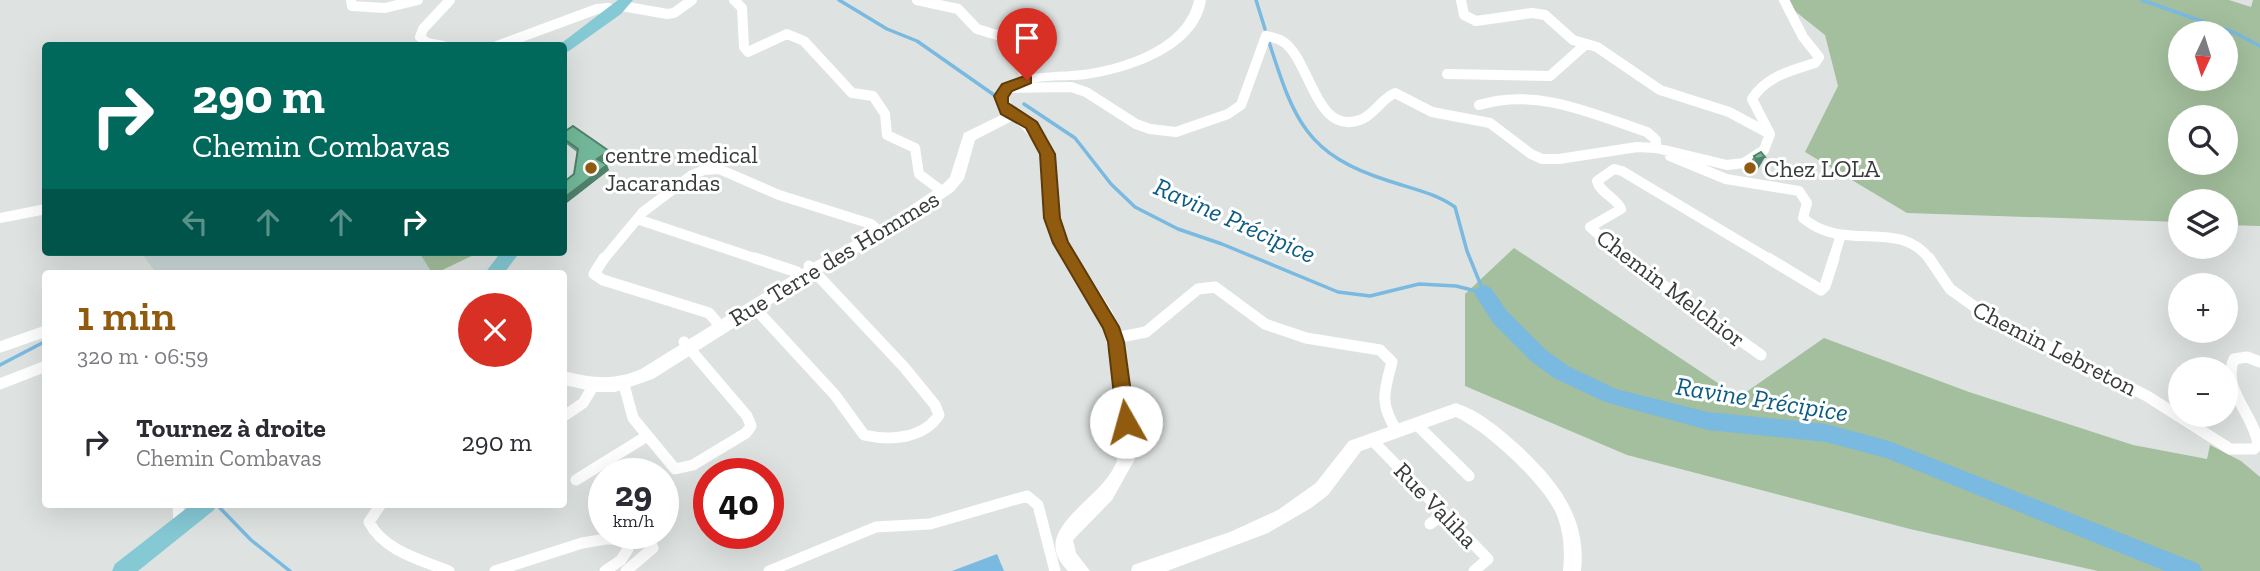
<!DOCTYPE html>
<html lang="fr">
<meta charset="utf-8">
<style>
:root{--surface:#fff;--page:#f7f7f7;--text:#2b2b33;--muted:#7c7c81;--accent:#905b0f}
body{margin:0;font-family:"Zilla Slab",serif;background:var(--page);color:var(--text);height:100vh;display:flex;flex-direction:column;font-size:26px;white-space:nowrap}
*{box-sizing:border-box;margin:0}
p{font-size:23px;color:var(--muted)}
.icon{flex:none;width:38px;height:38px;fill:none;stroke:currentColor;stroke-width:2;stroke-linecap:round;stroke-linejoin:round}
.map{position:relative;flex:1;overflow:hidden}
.details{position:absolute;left:42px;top:270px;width:525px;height:238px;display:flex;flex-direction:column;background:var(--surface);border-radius:7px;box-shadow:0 7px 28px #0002}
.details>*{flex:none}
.hud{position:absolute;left:42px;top:42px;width:525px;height:214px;border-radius:7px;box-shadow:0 7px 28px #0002;background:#00695c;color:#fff;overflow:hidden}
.needle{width:46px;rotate:184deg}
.tools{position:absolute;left:2168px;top:21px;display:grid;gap:14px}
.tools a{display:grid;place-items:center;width:70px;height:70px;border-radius:50%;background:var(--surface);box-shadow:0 7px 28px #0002;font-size:35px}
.speed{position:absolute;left:588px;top:458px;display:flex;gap:14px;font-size:35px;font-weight:700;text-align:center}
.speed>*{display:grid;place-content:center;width:91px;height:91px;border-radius:50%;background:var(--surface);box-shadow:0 7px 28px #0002;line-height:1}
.speed small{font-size:18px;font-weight:400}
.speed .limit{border:10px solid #d22;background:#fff;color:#111}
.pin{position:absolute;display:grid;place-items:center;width:60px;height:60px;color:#fff;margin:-72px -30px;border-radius:50% 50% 50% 0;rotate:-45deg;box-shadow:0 0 7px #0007}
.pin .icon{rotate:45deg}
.me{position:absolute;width:77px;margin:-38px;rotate:353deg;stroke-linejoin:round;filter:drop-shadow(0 0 5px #0008)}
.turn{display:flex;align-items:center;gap:24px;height:147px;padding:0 35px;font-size:32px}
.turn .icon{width:91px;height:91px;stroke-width:2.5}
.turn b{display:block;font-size:49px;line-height:60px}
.lanes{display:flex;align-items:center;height:66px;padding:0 35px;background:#0003;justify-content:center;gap:35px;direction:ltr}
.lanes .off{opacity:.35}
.round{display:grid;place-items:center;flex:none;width:74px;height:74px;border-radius:37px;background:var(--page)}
.head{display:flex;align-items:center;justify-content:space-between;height:119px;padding:0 35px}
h1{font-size:42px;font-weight:600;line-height:52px;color:var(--accent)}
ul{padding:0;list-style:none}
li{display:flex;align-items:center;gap:21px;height:105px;padding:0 35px}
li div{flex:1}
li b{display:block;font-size:26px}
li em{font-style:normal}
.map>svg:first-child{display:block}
</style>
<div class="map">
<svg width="2260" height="571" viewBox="0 0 2260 571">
<rect width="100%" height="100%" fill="#dee3e2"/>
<path fill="#cad8d7" d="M141,252H419L432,273H156Z"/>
<path fill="#a3bf9d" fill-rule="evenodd" d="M1781,0H2229L2251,7L2253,0H2260V226L2226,225V201H2180V222L1907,213L1805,152L1838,86L1825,35ZM2180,33H2226V79H2180ZM2180,117H2226V163H2180Z
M1514,248L1739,397L1824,338L1969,392L2133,445L2207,459L2210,445L2241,461L2260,477V571H2098L1910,529L1627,455L1465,386V294Z
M419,252H480L436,273H432Z"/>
<path fill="#7ab9e0" d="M997,554L1004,571H952Z"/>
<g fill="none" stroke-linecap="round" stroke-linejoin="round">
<path stroke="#7ab9e0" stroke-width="3.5" d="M839,0L887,29L917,41L997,97
M1256,0L1265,29
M2142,0L2235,33L2260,46
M1269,42C1294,120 1306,155 1389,181C1413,189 1435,193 1455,207L1467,251L1484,293
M1024,104L1075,138L1111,184L1135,207L1178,229L1222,244L1338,292L1370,296L1419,284L1456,286L1484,293
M0,365L46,341
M220,508L251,540L290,571"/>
<path fill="#7ab9e0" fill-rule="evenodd" d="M1484,285L1491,288L1507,311L1546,350L1568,366L1616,389L1708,412L1826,424L1889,441L2199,564L2202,571H2165L1886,458L1826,442L1708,430L1605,402L1554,378L1532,362L1493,323L1474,293L1477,288Z"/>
<path stroke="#fff" stroke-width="10" d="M351,0L352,6L385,8L418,0
M734,0L742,8L744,47L748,52L787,34L804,41L852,93L873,96L885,114L887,135L915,148L919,174L943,192
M917,0L958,9L977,29L1007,38L1027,80
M1461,0L1464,15L1476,21L1532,13L1545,15L1573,40L1597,47L1660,90L1729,112L1770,134
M622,6L667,14L674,13L692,0
M443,46L427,43L420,37L423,29L450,0
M497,46L597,9L608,8L616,11
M1447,74L1550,76L1586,44
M1007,88L1071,87L1086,92L1136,124L1150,129L1176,132L1228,114L1241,105L1266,36C1271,37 1278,38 1282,41C1311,58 1314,136 1360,120C1374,115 1381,99 1395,93L1432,112L1490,123L1531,154L1542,159H1559L1637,147L1656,148L1727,165L1744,163L1764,150L1770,134L1752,99C1766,76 1791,71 1815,63L1819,57L1803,37L1784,0
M1479,105C1536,87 1593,114 1647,132L1656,140V148
M1670,156L1726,179L1799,191L1807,203L1803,218C1845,254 1900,217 1930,260
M0,218L46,209
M637,219L760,260
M603,260L643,212L692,175L704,170L719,169L779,195L871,224L881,233
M1627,260L1590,227L1621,209C1616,197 1600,193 1597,181L1614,169L1622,171L1771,260
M1833,260L1841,235"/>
<path stroke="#fff" stroke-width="11" d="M604,258L594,274L603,280L709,313L716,321
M755,258L797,272
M1625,258L1761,355
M1768,258L1821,290L1825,286L1834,258
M1929,258L1950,289L1989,317L2147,396L2230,449H2254L2258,444C2254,414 2221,389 2234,359L2247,357L2260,362
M753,306L835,395L864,435C890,441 923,439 939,415L935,405L904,367L809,266
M1115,338L1146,332L1198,289L1215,287L1265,324L1306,338L1380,350L1392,362C1384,392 1379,403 1397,431
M0,347L46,331
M0,384L46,366
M624,385L633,418L675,469L693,465L746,433L751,426L747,416L684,342
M564,416L583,403L594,385
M1416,424L1469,476
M1371,439L1488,559L1474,571
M576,480L647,436
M178,504L179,525
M381,504L369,522C384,551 421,560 449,571
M1430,524L1444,514
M495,571L582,543L636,534
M605,571L621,560L628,549L624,541L612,539
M626,571L653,548L648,537L639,534
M769,571L876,527L930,524L1027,496L1038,505L1055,571"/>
<path fill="#fff" fill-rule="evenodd" d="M1194,0H1206C1198,51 1131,72 1086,79C1063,82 1023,76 1008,96L1012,106L1037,124L1049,141L1055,160L1059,209L1064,232L1074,252L1112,311L1121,332L1126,354L1136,433L1135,459L1112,500L1073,540L1076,553L1090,571H1068C1025,528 1105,500 1117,460C1124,435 1110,337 1097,314C1082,286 1060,262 1049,231C1034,187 1058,152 1012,121L975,140L964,179L953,192L886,237L819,274L653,379L615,392H596L564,385V371C592,378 614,381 641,369L807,266L876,229L943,184L950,177L964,133L1003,114L994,96C1012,68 1053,74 1083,70C1123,65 1185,45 1194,0Z
M1456,403C1480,411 1500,428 1519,445C1556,480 1587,516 1581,571H1563C1565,551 1564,530 1555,511C1540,481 1486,431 1456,417L1361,451L1328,495L1311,508L1268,533L1167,571H1131L1133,565L1230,532L1278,510L1316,483L1349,441Z"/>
<path fill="#85c9d5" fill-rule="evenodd" d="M618,0H633L621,14L569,51L564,53V46L559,45Z
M501,252H520L504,273H485Z
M192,504H217L214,510L138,571H112L115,564Z"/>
</g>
<path fill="#629e83" d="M564,128L611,155L601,162L609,170L564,205V182L574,174L577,152L564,142Z
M1761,152L1757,171L1749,172L1746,170L1754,156Z"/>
<path fill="#50816a" d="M609,151L611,155L599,164L597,159Z
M1765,157L1757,171L1749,172L1756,159Z
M607,165L609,170L564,205V198Z"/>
<path fill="#72b898" stroke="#50816a" stroke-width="2" d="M573,126L609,151L597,159L607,165L564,198V182L574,174L578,149L564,139V128L567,130Z
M1761,152L1765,157L1756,159L1754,156Z"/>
<path fill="#905b0f" stroke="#5e3b0a" stroke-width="2" d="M1027,75L1031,77V83L1012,91L1008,97V103L1037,122L1055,154L1060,218L1068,242L1119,327L1124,342L1135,422L1132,427L1126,429L1120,427L1117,422L1108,342L1103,328L1053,243L1044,218L1040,154L1026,128L1001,114L994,96L1002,84Z"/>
<g fill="#905b0f" stroke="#fff" stroke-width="2.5">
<circle cx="591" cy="168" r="7"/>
<circle cx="1750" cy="168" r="7"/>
</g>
<g text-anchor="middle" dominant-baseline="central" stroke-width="6" stroke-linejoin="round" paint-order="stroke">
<g font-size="24" fill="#393b3b" stroke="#fff" text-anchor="start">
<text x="605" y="154">centre medical<tspan x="605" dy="28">Jacarandas</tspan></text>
<text x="1764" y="168">Chez LOLA</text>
</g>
<g font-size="24" fill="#393b3b" stroke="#fff">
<text transform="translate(834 258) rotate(-31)">Rue Terre des Hommes</text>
<text transform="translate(1671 288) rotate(37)">Chemin Melchior</text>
<text transform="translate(2055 348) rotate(27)">Chemin Lebreton</text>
<text transform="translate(1436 505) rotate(46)">Rue Valiha</text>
</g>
<g font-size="26" font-style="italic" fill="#0c5c81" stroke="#fff">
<text transform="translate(1235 220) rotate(24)">Ravine Précipice</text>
<text transform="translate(1762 399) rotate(9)">Ravine Précipice</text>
</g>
</g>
</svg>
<div class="tools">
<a><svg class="needle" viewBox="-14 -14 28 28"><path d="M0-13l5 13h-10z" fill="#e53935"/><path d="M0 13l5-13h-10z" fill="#7c7c81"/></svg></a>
<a><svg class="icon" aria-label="search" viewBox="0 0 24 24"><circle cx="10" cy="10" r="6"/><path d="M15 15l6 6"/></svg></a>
<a><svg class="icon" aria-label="layers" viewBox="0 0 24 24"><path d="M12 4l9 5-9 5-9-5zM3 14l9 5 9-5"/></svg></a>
<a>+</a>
<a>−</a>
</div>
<div class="speed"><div>29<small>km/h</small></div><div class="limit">40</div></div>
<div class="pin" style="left:1027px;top:80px;background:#d93025"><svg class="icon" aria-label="arrive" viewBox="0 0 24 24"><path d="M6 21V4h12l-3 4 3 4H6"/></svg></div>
<svg class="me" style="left:1126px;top:422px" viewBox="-20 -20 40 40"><circle r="19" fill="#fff"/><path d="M0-13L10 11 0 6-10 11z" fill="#905b0f"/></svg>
<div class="hud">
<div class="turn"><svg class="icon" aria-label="right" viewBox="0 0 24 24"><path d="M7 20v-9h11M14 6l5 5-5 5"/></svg><div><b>290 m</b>Chemin Combavas</div></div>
<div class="lanes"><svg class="icon off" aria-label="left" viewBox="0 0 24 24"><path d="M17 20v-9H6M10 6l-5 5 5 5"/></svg><svg class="icon off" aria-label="ahead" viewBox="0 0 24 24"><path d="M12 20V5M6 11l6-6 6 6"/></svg><svg class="icon off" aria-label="ahead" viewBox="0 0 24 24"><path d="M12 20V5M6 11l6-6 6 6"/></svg><svg class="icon" aria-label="right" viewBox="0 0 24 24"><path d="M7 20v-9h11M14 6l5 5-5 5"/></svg></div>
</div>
<section class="details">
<div class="head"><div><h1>1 min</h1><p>320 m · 06:59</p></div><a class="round" style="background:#d93025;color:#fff"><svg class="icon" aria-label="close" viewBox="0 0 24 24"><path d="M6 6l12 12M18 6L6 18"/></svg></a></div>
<ul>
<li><svg class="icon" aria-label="right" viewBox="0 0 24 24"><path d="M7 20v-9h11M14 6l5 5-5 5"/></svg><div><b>Tournez à droite</b><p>Chemin Combavas</p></div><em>290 m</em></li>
</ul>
</section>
</div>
